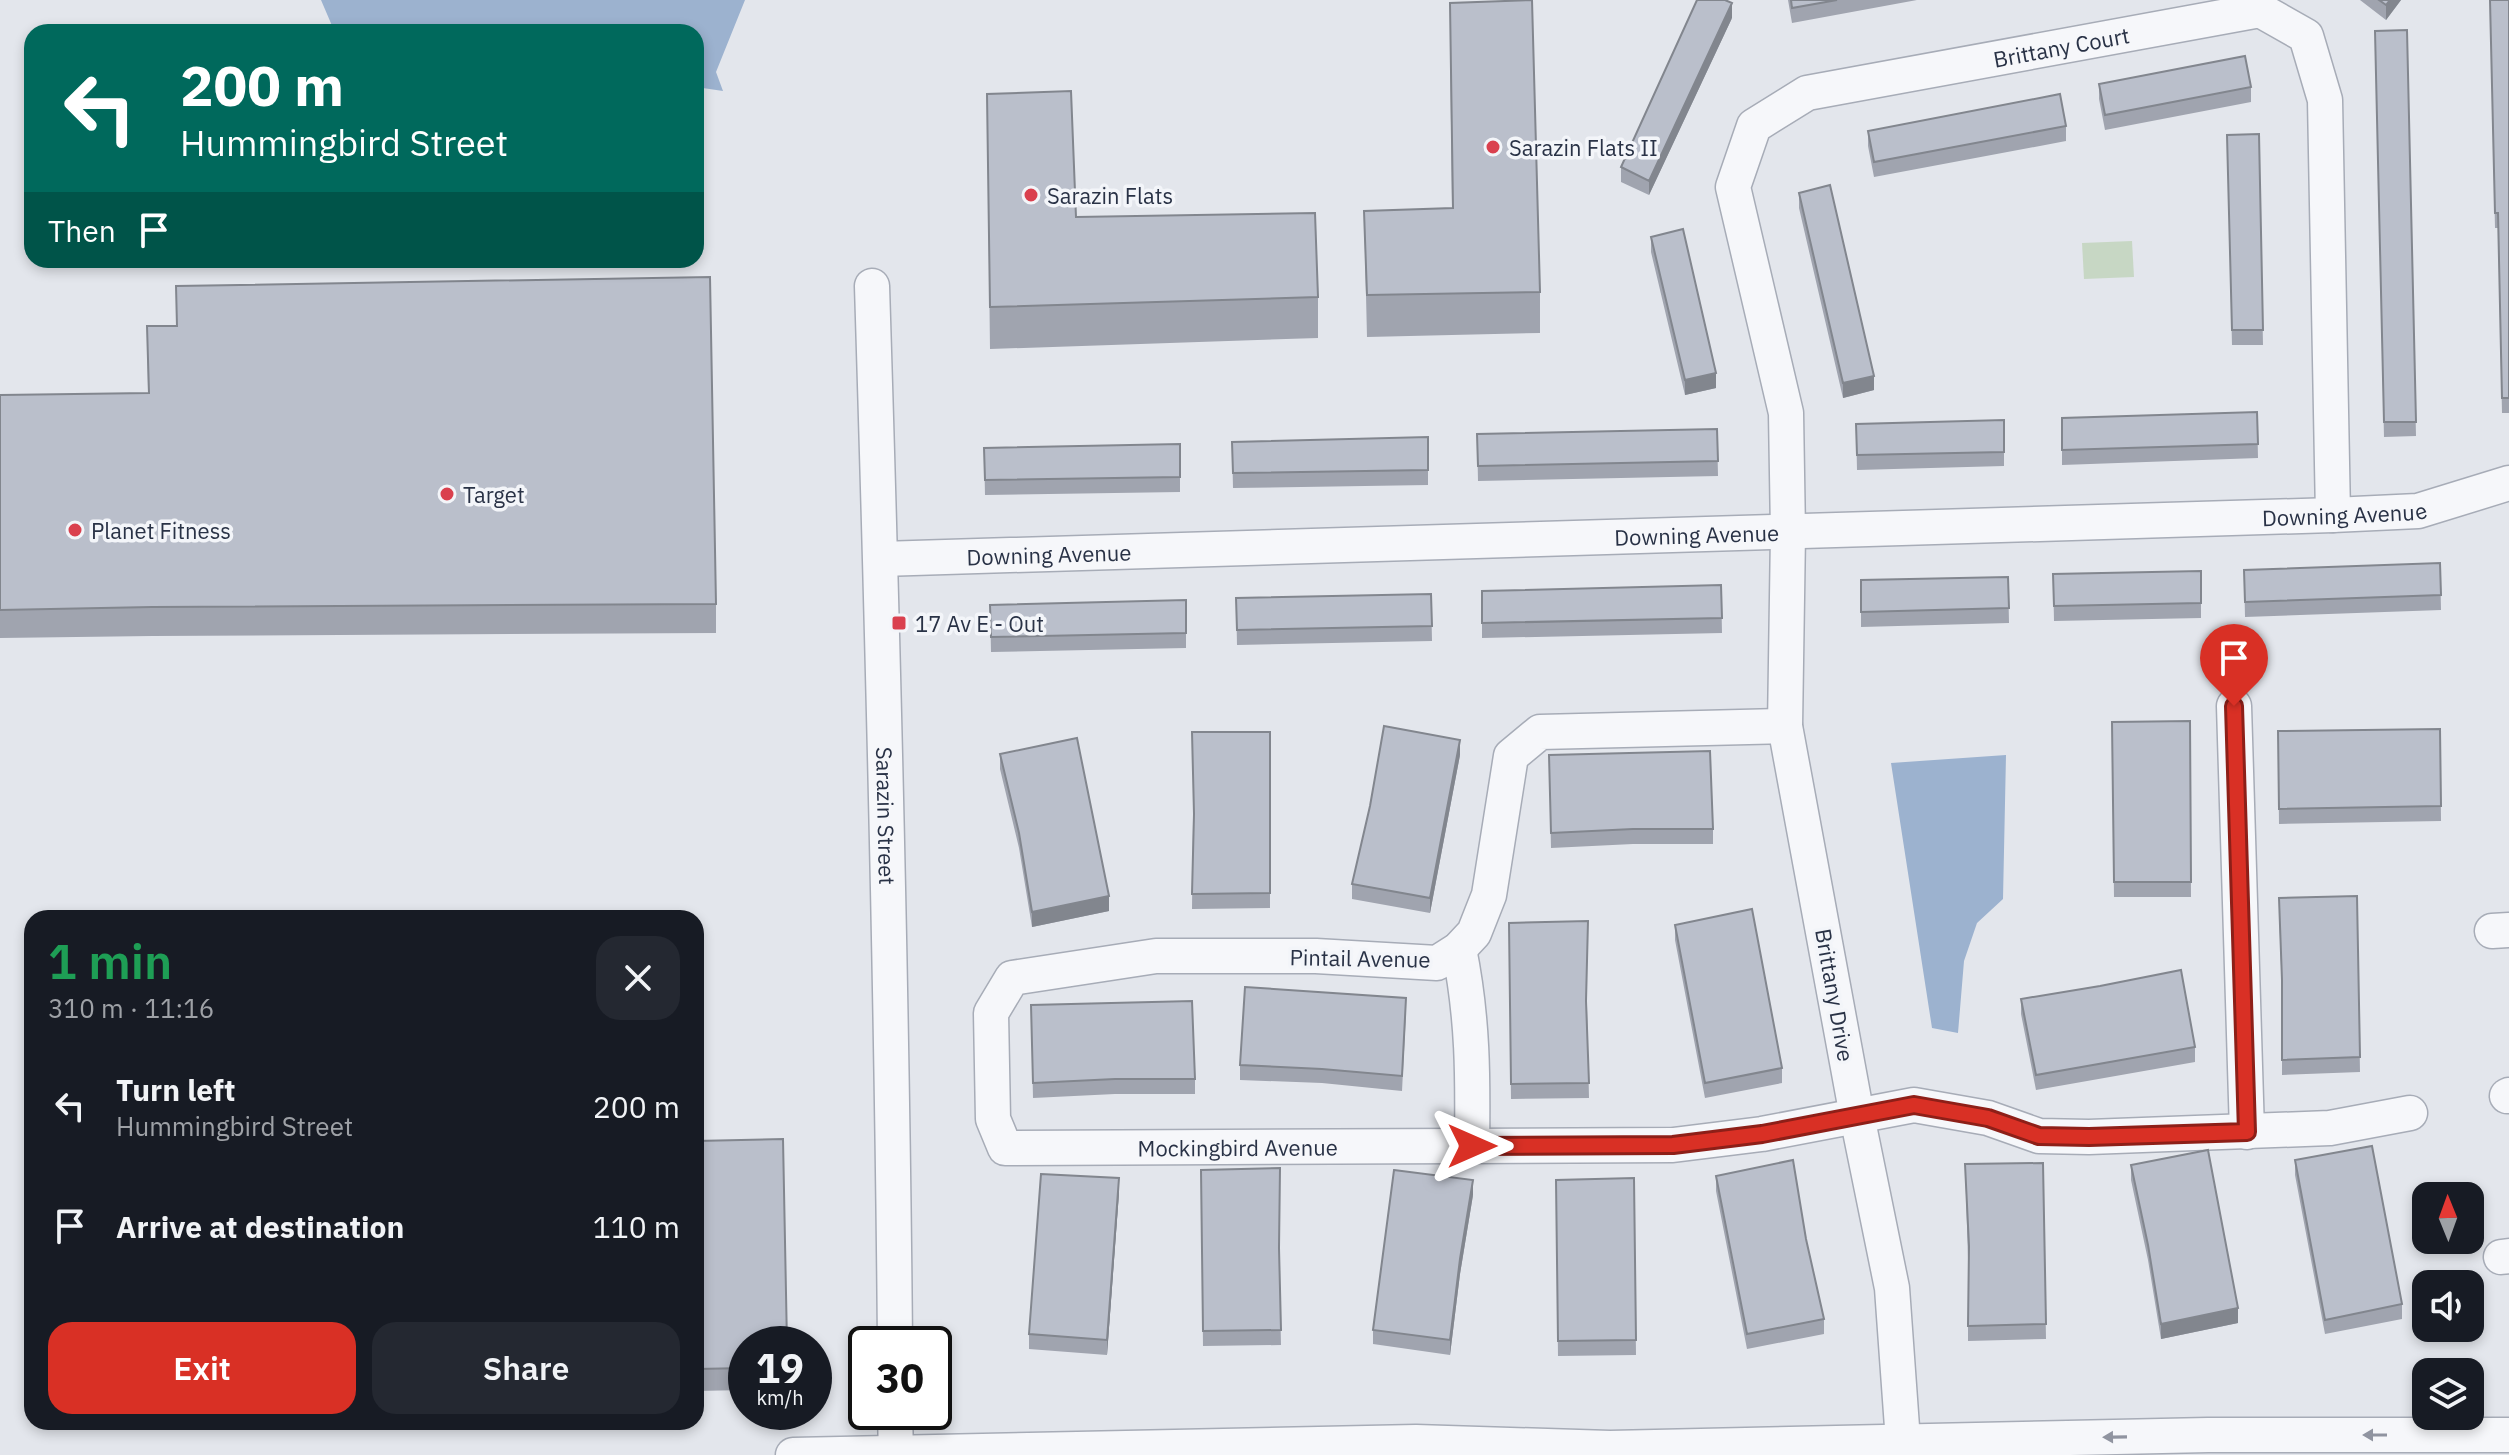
<!DOCTYPE html>
<meta charset="utf-8">
<style>
:root{--surface:#171b24;--page:#242831;--text:#f1f3f6;--muted:#9ea1a6;--accent:#d93025}
body{margin:0;font-family:"IBM Plex Sans",sans-serif;background:var(--page);color:var(--text);height:100vh;display:flex;flex-direction:column;font-size:30px;white-space:nowrap}
*{box-sizing:border-box;margin:0}
p{font-size:26px;color:var(--muted)}
.icon{flex:none;width:44px;height:44px;fill:none;stroke:currentColor;stroke-width:2;stroke-linecap:round;stroke-linejoin:round}
.map{position:relative;flex:1;overflow:hidden}
.drawer{position:absolute;left:24px;top:910px;width:680px;height:520px;display:flex;flex-direction:column;background:var(--surface);border-radius:24px;box-shadow:0 4px 12px #0003}
.drawer>*{flex:none}
.guide{position:absolute;left:24px;top:24px;width:680px;height:244px;border-radius:24px;box-shadow:0 4px 12px #0003;background:#00695c;color:#fff;overflow:hidden}
.needle{width:52px;rotate:359deg}
.fabs{position:absolute;left:2412px;top:1182px;display:grid;gap:16px}
.fabs a{display:grid;place-items:center;width:72px;height:72px;border-radius:16px;background:var(--surface);box-shadow:0 4px 12px #0003;font-size:40px}
.speed{position:absolute;left:728px;top:1326px;display:flex;gap:16px;font-size:40px;font-weight:700;text-align:center}
.speed>*{display:grid;place-content:center;width:104px;height:104px;border-radius:50%;background:var(--surface);box-shadow:0 4px 12px #0003;line-height:1}
.speed small{font-size:20px;font-weight:400}
.speed .limit{border:4px solid #111;border-radius:12px;background:#fff;color:#111}
.pin{position:absolute;display:grid;place-items:center;width:68px;height:68px;color:#fff;margin:-82px -34px;border-radius:50% 50% 50% 0;rotate:-45deg;box-shadow:0 0 8px #0007}
.pin .icon{rotate:45deg}
.me{position:absolute;width:88px;margin:-44px;rotate:90deg;stroke-linejoin:round;filter:drop-shadow(0 0 6px #0008)}
.turn{display:flex;align-items:center;gap:28px;height:168px;padding:0 24px;font-size:36px}
.turn .icon{width:104px;height:104px;stroke-width:2.5}
.turn b{display:block;font-size:56px;line-height:68px}
.then{display:flex;align-items:center;height:76px;padding:0 24px;background:#0003;gap:16px;font-size:30px}
.round{display:grid;place-items:center;flex:none;width:84px;height:84px;border-radius:24px;background:var(--page)}
.headline{display:flex;align-items:center;justify-content:space-between;height:136px;padding:0 24px}
h1{font-size:48px;font-weight:600;line-height:60px;color:#1e9e55}
.cta{display:flex;gap:16px;margin-top:auto;padding:16px 24px}
.cta a{flex:1;height:92px;border-radius:24px;background:var(--accent);color:#fff;font-size:32px;font-weight:600;line-height:92px;text-align:center}
.cta a+a{background:var(--page);color:var(--text)}
ul{padding:0;list-style:none}
li{display:flex;align-items:center;gap:24px;height:120px;padding:0 24px}
li div{flex:1}
li b{display:block;font-size:30px}
li em{font-style:normal}
.map>svg:first-child{display:block}
</style>
<div class="map">
<svg width="2509" height="1455" viewBox="0 0 2509 1455">
<rect width="100%" height="100%" fill="#e3e6ec"/>
<path fill="#c7d7c4" d="M2132,241L2134,277L2084,279L2082,243Z"/>
<path fill="#9cb2cf" d="M321,0H745L716,72L723,91L696,87V32H339L333,28Z
M2006,755L2003,899L1977,923L1964,961L1958,1033L1932,1028L1891,763Z"/>
<g fill="none" stroke-linecap="round" stroke-linejoin="round">
<g stroke="#a7acb7" stroke-width="37">
<g id="minor">
<path id="s1" d="M872,286C883,639 892,991 895,1344"/>
<path id="s2" d="M881,559L2333,515L2418,511L2509,483"/>
<path d="M2234,706L2247,1132"/>
<path id="s3" d="M1785,726L1540,732L1511,756L1489,895L1474,933L1459,949L1437,963L1316,956H1156L1012,978L991,1013L993,1119L1005,1148L1673,1145L1762,1134L1914,1105L1988,1118L2039,1136L2089,1137L2330,1128L2410,1113"/>
<path d="M2492,931L2509,930"/>
<path d="M1459,949C1473,1018 1473,1077 1472,1146"/>
<path d="M2507,1096L2509,1095"/>
<path d="M2501,1257L2509,1256"/>
<path d="M895,1412L896,1455"/>
<path d="M793,1455L1416,1442L1610,1448L2208,1435H2509"/>
<path id="s4" d="M1904,1455L1892,1288L1857,1116L1785,726L1788,533L1786,413L1733,187L1754,126L1807,93L2260,10L2306,36L2325,100L2333,515"/>
</g>
</g>
<use href="#minor" stroke="#f6f7fa" stroke-width="34"/>
</g>
<path fill="#a0a4af" d="M1788,0H1917L1792,23Z
M2360,0H2401L2386,20Z
M2490,0H2509V413H2502L2498,228H2495Z
M1732,18L1649,195L1621,182V167Z
M2407,30L2416,436L2384,437L2375,31Z
M1450,44L1540,292V333L1367,337L1364,211L1452,208Z
M2099,84L2251,87V102L2105,130L2099,99Z
M987,94L1076,217L1318,297V338L990,349Z
M2066,126V141L1874,177L1868,146V131Z
M2259,134L2263,345H2232L2227,135Z
M1799,193L1874,390L1843,398L1799,208Z
M1651,237L1716,388L1685,395L1651,252Z
M147,326L716,604V633L152,636L0,638V395L148,393Z
M2257,412L2258,458L2062,465V418Z
M2004,420V466L1857,470L1856,424Z
M1717,429L1718,476L1478,481L1477,434Z
M1428,437V485L1233,488L1232,442Z
M1180,444V492L985,495L984,448Z
M2440,563L2441,610L2245,617L2244,570Z
M2201,571V618L2054,621L2053,574Z
M2008,577L2009,623L1861,627V580Z
M1721,585L1722,633L1482,638V591Z
M1431,594L1432,641L1237,645L1236,598Z
M1186,600V648L991,652L990,605Z
M2190,721L2191,897H2114L2112,722Z
M2440,729L2441,821L2279,824L2278,731Z
M1270,732V908L1192,909L1193,821Z
M1000,754L1109,911L1032,927L1019,848L1000,769Z
M1460,755L1430,913L1352,899V884Z
M1549,755L1713,829V844H1633L1551,848Z
M2357,896L2360,1072L2282,1075V993L2279,912Z
M1509,923L1587,1006L1589,1098L1511,1099Z
M1675,925L1782,1068V1083L1705,1098L1675,940Z
M2021,999L2195,1047V1062L2036,1090L2021,1014Z
M1031,1005L1195,1079V1094H1115L1033,1098Z
M1406,1013L1402,1091L1322,1083L1240,1080V1065Z
M696,1141L746,1344V1390L696,1391Z
M2295,1160L2402,1304V1319L2325,1334L2295,1175Z
M2043,1163L2046,1339L1968,1341V1258L1965,1164Z
M2131,1165L2238,1323L2161,1339L2148,1260L2131,1180Z
M1201,1170L1279,1253L1281,1345L1203,1346Z
M1716,1176L1824,1319V1334L1747,1349L1716,1191Z
M1634,1178L1636,1355L1558,1356L1556,1180Z
M1119,1193L1107,1355L1029,1349V1334Z
M1473,1195L1460,1274L1450,1355L1373,1344V1330Z"/>
<path fill="#82868e" d="M2390,0H2401L2386,20V5Z
M1732,3V18L1649,195V181Z
M1716,373V388L1685,395V380Z
M1874,376V390L1843,398V383Z
M1460,740V755L1430,913V898Z
M1109,896V911L1032,927V912Z
M1119,1178V1193L1107,1355V1340Z
M1473,1180V1195L1460,1274L1450,1355V1340L1460,1259Z
M2238,1308V1323L2161,1339V1324Z"/>
<path fill="#babfcb" stroke="#82868e" stroke-width="2" d="M1532,0L1540,292L1367,295L1364,211L1453,208L1450,3Z
M1697,0H1725L1732,3L1649,181L1621,167Z
M1791,0H1837L1792,8Z
M2379,0H2390L2386,5Z
M2490,0H2509V398H2502L2498,213H2495Z
M2407,30L2416,422H2384L2375,31Z
M2245,56L2251,87L2105,115L2099,84Z
M1071,91L1076,217L1315,213L1318,297L990,307L987,94Z
M2060,94L2066,126L1874,162L1868,131Z
M2259,134L2263,330H2232L2227,135Z
M1830,185L1874,376L1843,383L1799,193Z
M1683,229L1716,373L1685,380L1651,237Z
M710,277L716,604L152,607L0,610V395L149,393L147,326H177L176,286Z
M2257,412L2258,444L2062,450V418Z
M2004,420V452L1857,455L1856,424Z
M1717,429L1718,461L1478,466L1477,434Z
M1428,437V470L1233,473L1232,442Z
M1180,444V477L985,480L984,448Z
M2440,563L2441,595L2245,602L2244,570Z
M2201,571V603L2054,606L2053,574Z
M2008,577L2009,608L1861,612V580Z
M1721,585L1722,618L1482,623V591Z
M1431,594L1432,626L1237,630L1236,598Z
M1186,600V633L991,637L990,605Z
M2190,721L2191,882H2114L2112,722Z
M1384,726L1460,740L1430,898L1352,884L1370,806Z
M2440,729L2441,806L2279,809L2278,731Z
M1192,732H1270V893L1192,894L1194,814Z
M1077,738L1109,896L1032,912L1019,833L1000,754Z
M1710,751L1713,829H1633L1551,833L1549,755Z
M2357,896L2360,1057L2282,1060V980L2279,898Z
M1752,909L1782,1068L1705,1083L1675,925Z
M1588,921L1586,1001L1589,1083L1511,1084L1509,923Z
M2181,970L2195,1047L2036,1075L2021,999L2100,986Z
M1245,987L1406,998L1402,1076L1322,1069L1240,1065Z
M1192,1001L1195,1079H1115L1033,1083L1031,1005Z
M783,1139L787,1344H746V1368L696,1369V1141Z
M2372,1146L2402,1304L2325,1320L2295,1160Z
M2208,1150L2238,1308L2161,1324L2148,1245L2131,1165Z
M1793,1160L1806,1239L1824,1319L1747,1334L1716,1176Z
M2043,1163L2046,1324L1968,1326L1969,1246L1965,1164Z
M1280,1168L1279,1248L1281,1330L1203,1331L1201,1170Z
M1394,1170L1473,1180L1460,1259L1450,1340L1373,1330Z
M1041,1174L1119,1178L1107,1340L1029,1334Z
M1634,1178L1636,1340L1558,1341L1556,1180Z"/>
<defs><path id="oneway-solid" d="M-6-.8H1V-3.2L6.5 0L1 3.2V.8H-6Z" transform="scale(2)"/></defs>
<g fill="#9094a0">
<use href="#oneway-solid" transform="translate(2375 1435) rotate(180)"/>
<use href="#oneway-solid" transform="translate(2115 1437) rotate(179)"/>
</g>
<g fill="none" stroke-linecap="round" stroke-linejoin="round">
<g stroke="#8d1f18" stroke-width="20">
<path id="route" d="M1472,1146L1673,1145L1762,1134L1914,1105L1988,1118L2039,1136L2089,1137L2247,1132L2234,706"/>
</g>
<use href="#route" stroke="#d93025" stroke-width="14"/>
</g>
<g fill="#da404e" stroke="#f3f5f9" stroke-width="3">
<circle cx="1493" cy="147" r="8"/>
<circle cx="1031" cy="195" r="8"/>
<circle cx="447" cy="494" r="8"/>
<circle cx="75" cy="530" r="8"/>
<rect x="891" y="615" width="16" height="16" rx="4"/>
</g>
<g text-anchor="middle" dominant-baseline="central" stroke-width="7" stroke-linejoin="round" paint-order="stroke">
<g font-size="22" fill="#293246" stroke="#f3f5f9">
<text stroke="none"><textPath href="#s4" startOffset="1670">Brittany Court</textPath></text>
<text stroke="none"><textPath href="#s2" startOffset="1464">Downing Avenue</textPath></text>
<text stroke="none"><textPath href="#s2" startOffset="816">Downing Avenue</textPath></text>
<text stroke="none"><textPath href="#s2" startOffset="168">Downing Avenue</textPath></text>
<text stroke="none"><textPath href="#s1" startOffset="530">Sarazin Street</textPath></text>
<text transform="translate(1360 958) rotate(1)">Pintail Avenue</text>
<text transform="translate(1835 995) rotate(80)">Brittany Drive</text>
<text stroke="none"><textPath href="#s3" startOffset="1350">Mockingbird Avenue</textPath></text>
</g>
<g font-size="22" fill="#293246" stroke="#f3f5f9" text-anchor="start">
<text x="1509" y="147">Sarazin Flats II</text>
<text x="1047" y="195">Sarazin Flats</text>
<text x="463" y="494">Target</text>
<text x="91" y="530">Planet Fitness</text>
<text x="915" y="623">17 Av E - Out</text>
</g>
</g>
</svg>
<div class="fabs">
<a><svg class="needle" viewBox="-14 -14 28 28"><path d="M0-13l5 13h-10z" fill="#e53935"/><path d="M0 13l5-13h-10z" fill="#9ea1a6"/></svg></a>
<a><svg class="icon" aria-label="sound" viewBox="0 0 24 24"><path d="M4 9h4l5-4v14l-5-4H4zM17 9q2 3 0 6"/></svg></a>
<a><svg class="icon" aria-label="layers" viewBox="0 0 24 24"><path d="M12 4l9 5-9 5-9-5zM3 14l9 5 9-5"/></svg></a>
</div>
<div class="speed"><div>19<small>km/h</small></div><div class="limit">30</div></div>
<div class="pin" style="left:2234px;top:706px;background:#d93025"><svg class="icon" aria-label="arrive" viewBox="0 0 24 24"><path d="M6 21V4h12l-3 4 3 4H6"/></svg></div>
<svg class="me" style="left:1472px;top:1146px" viewBox="-20 -20 40 40"><path d="M0-17L14 15 0 8-14 15z" fill="#d93025" stroke="#fff" stroke-width="4"/></svg>
<div class="guide">
<div class="turn"><svg class="icon" aria-label="left" viewBox="0 0 24 24"><path d="M17 20v-9H6M10 6l-5 5 5 5"/></svg><div><b>200 m</b>Hummingbird Street</div></div>
<div class="then">Then<svg class="icon" aria-label="arrive" viewBox="0 0 24 24"><path d="M6 21V4h12l-3 4 3 4H6"/></svg></div>
</div>
<section class="drawer">
<div class="headline"><div><h1>1 min</h1><p>310 m · 11:16</p></div><a class="round"><svg class="icon" aria-label="close" viewBox="0 0 24 24"><path d="M6 6l12 12M18 6L6 18"/></svg></a></div>
<ul>
<li><svg class="icon" aria-label="left" viewBox="0 0 24 24"><path d="M17 20v-9H6M10 6l-5 5 5 5"/></svg><div><b>Turn left</b><p>Hummingbird Street</p></div><em>200 m</em></li>
<li><svg class="icon" aria-label="arrive" viewBox="0 0 24 24"><path d="M6 21V4h12l-3 4 3 4H6"/></svg><div><b>Arrive at destination</b></div><em>110 m</em></li>
</ul>
<div class="cta"><a>Exit</a><a>Share</a></div>
</section>
</div>
